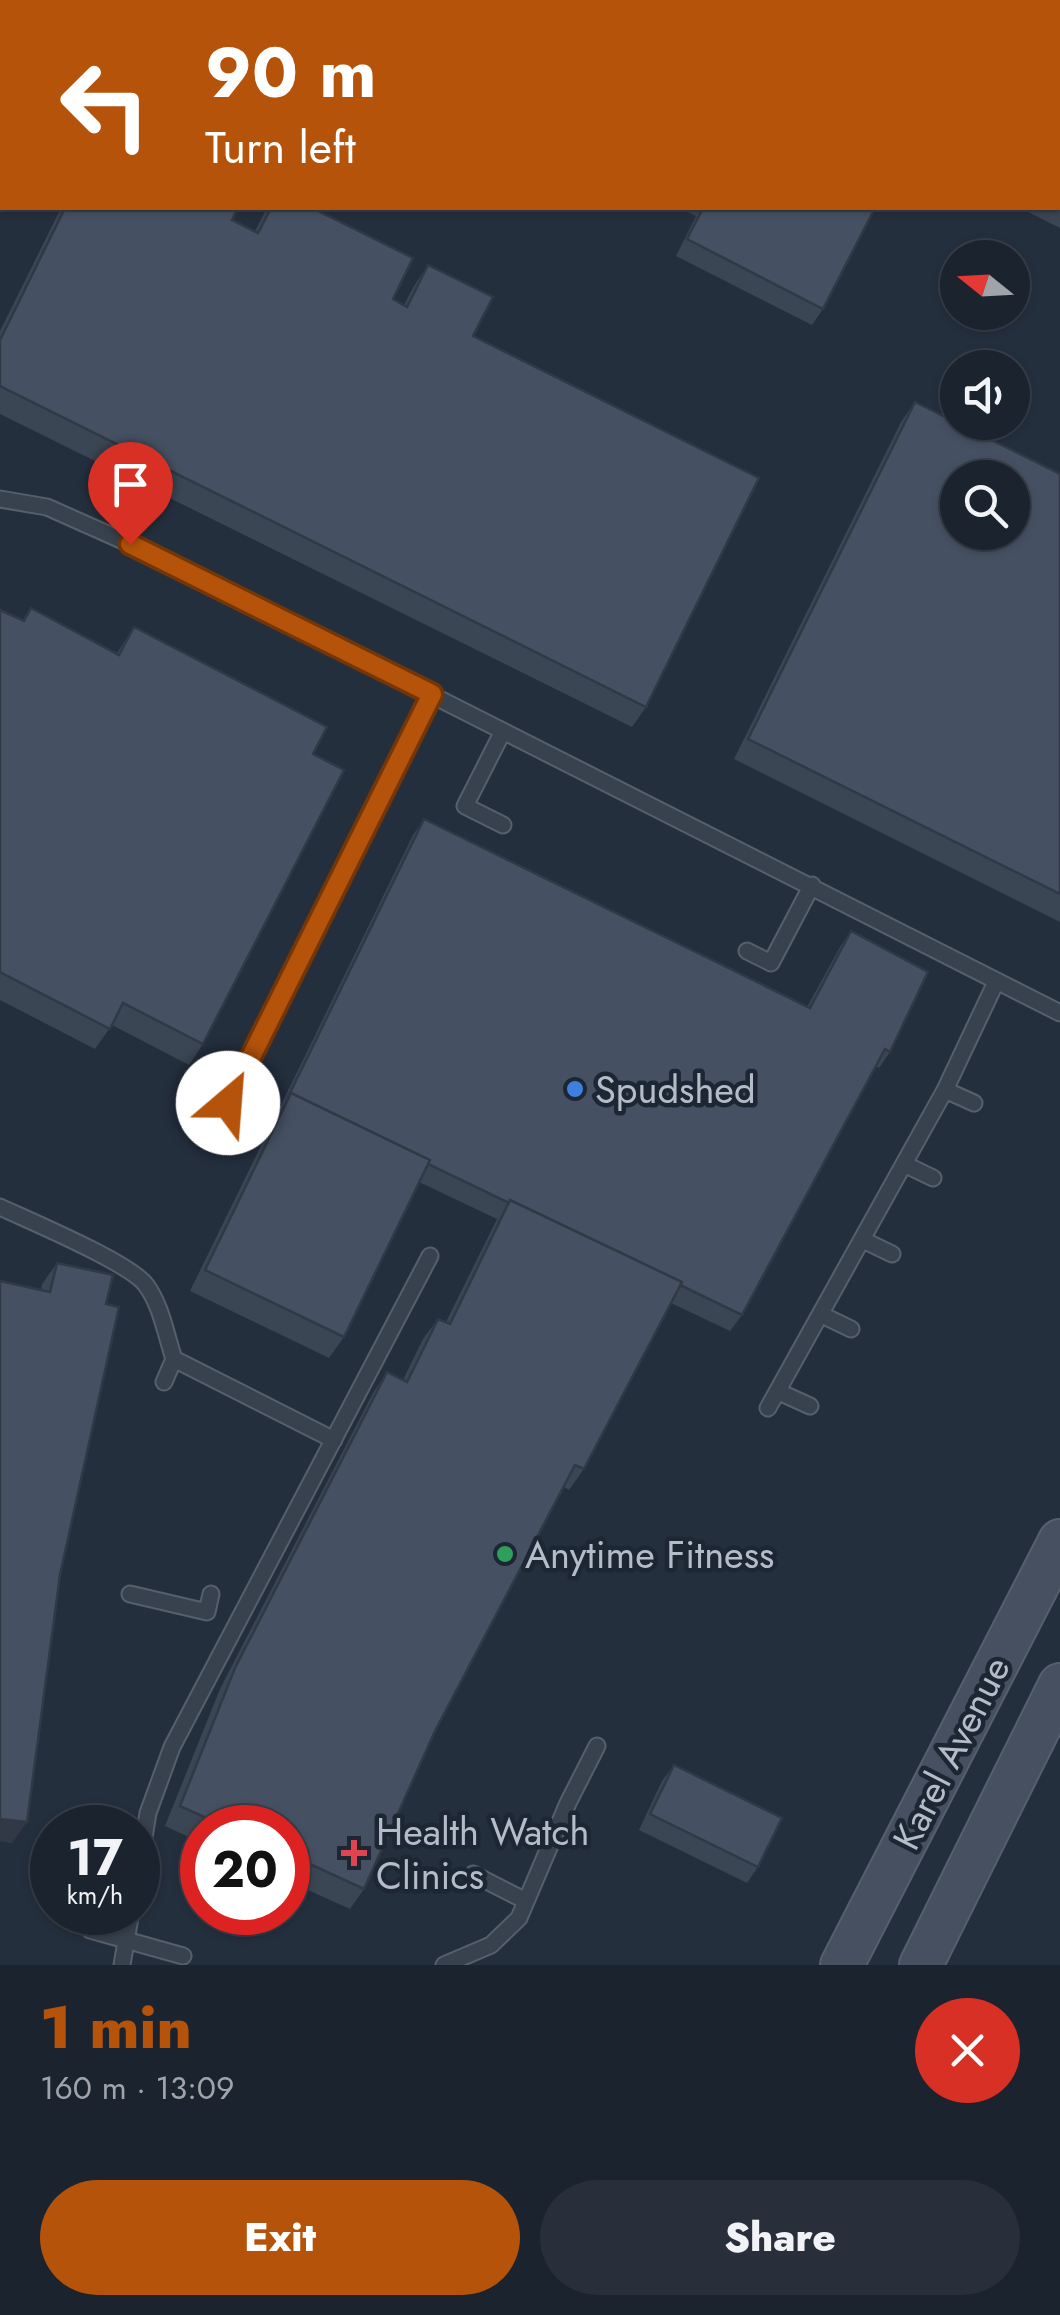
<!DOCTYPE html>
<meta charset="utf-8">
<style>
:root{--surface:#1b232e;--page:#282f3a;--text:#f1f3f6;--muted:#a0a4aa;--line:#39404a;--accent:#b45309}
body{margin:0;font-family:Jost,sans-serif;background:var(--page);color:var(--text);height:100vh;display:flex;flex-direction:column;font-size:38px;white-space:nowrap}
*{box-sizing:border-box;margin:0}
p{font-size:32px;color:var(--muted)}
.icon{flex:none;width:55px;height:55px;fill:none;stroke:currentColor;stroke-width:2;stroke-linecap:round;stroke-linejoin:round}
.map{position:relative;height:1965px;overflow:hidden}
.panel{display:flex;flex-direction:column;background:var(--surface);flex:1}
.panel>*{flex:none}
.hud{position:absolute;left:0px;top:0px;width:1060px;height:210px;box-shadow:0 2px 8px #0004,0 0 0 2px var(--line);background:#b45309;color:#fff;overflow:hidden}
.needle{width:65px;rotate:288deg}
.controls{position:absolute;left:940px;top:240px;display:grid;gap:20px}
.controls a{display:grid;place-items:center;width:90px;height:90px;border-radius:50%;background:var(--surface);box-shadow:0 2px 8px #0004,0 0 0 2px var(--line);font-size:50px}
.speed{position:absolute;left:30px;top:1805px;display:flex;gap:20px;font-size:50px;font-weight:700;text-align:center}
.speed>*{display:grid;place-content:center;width:130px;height:130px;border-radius:50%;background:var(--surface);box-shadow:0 2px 8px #0004,0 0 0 2px var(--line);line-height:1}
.speed small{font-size:25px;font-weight:400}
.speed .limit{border:15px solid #d22;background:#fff;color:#111}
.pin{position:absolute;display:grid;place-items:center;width:85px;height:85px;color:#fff;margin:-102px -42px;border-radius:50% 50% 50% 0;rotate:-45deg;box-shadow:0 0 10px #0007}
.pin .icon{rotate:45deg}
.me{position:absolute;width:110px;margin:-55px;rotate:27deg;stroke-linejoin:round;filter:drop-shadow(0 0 8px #0008)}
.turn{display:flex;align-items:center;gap:35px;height:210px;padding:0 40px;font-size:45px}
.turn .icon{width:130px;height:130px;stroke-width:2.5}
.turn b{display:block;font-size:70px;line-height:85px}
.round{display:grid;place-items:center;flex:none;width:105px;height:105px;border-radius:52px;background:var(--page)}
.summary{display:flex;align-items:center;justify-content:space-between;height:170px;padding:0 40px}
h1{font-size:60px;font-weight:800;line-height:75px;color:var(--accent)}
.primary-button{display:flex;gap:20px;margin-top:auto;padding:20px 40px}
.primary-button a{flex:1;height:115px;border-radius:60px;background:var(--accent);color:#fff;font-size:40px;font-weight:800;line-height:115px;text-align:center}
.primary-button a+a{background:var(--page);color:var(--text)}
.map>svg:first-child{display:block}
</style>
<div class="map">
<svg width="1060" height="1965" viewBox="0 0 1060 1965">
<rect width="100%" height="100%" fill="#242f3e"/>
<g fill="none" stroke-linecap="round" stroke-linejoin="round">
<g stroke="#565f6c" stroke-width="19">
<path id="service" d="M0,499L47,507L157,556L1060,1013
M503,825L465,806L503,731
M747,951L771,963L812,885
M945,1090L974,1103
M228,1103L431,695
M904,1164L933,1178
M0,1207C30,1221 130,1263 146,1285C161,1305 166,1335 174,1359L334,1440
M863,1240L892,1254
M822,1315L851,1329
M164,1382L174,1359
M779,1392L810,1406
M768,1408L945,1090L996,982
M130,1594L207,1612L211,1594
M473,1874L526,1901
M138,1875L148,1813L172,1747L430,1256
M90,1930L183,1956
M122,1965L131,1912
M444,1965L491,1945L519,1918L568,1803L597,1746"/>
</g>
<g stroke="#565f6c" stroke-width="46">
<path id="secondary" d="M842,1965L1060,1541
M921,1965L1060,1685"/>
</g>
<use href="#service" stroke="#38414e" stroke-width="15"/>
<use href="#secondary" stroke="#465061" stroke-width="42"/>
</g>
<path fill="#3b4654" d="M888,0H1060V228L1020,208H1058V2H887Z
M61,208H238L232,220L255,231L267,208H312L393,299L404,305L414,286L428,265L473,336L646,707L632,727L0,414V331Z
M679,208H875L823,309L812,325L676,256L696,216Z
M915,402L1060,474V922L734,759L901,422Z
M31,608L117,653L134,627L313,754L203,1044L189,1065L112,1025L95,1049L0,1000V609L22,621Z
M424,819L807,1007L840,947L851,931L890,1052L879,1068L876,1066L742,1315L730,1331L671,1303L584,1469L569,1490L564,1487L435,1731L364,1889L350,1909L288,1881V1828H202V1843L165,1826L220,1689L373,1393L387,1372L403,1380L423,1339L438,1319L446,1322L497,1219L419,1182L344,1337L329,1358L190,1291L413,835Z
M57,1263L106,1304L12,1843L0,1841V1281L41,1290L42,1284Z
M674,1765L758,1867L747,1883L639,1830L662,1781Z"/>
<path fill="#303945" d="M0,1819L27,1822L12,1843L0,1841Z"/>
<path fill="#455162" stroke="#303945" stroke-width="2.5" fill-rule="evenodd" d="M891,0H1060V206L1058,204V2H890Z
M65,208H238L232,220L258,233L271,208H312L413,258L393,299L407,307L428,265L493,297L473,336L759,478L646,707L0,386V340Z
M703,208H875L823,309L687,239Z
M915,402L1060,474V894L748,739ZM958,478H1012V532H958Z
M31,608L119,655L134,627L327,727L313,754L344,770L203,1044L123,1003L110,1029L0,972V610L24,621Z
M424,819L810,1008L851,931L928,972L890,1052L885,1049L742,1315L680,1285L682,1282L510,1200L509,1203L428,1164L430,1160L291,1093L288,1097Z
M291,1093L430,1160L344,1337L205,1270Z
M510,1200L682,1282L584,1469L575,1465L435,1731L364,1889L288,1854V1828H228L180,1806L235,1668L387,1372L407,1382L438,1319L450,1324Z
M57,1263L113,1275L106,1304L119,1307L60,1575L27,1822L0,1819V1281L50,1292Z
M674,1765L782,1818L758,1867L650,1814Z"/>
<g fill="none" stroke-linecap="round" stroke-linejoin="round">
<g stroke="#753606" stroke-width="25">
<path id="route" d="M130,544L432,694L228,1103"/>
</g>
<use href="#route" stroke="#b45309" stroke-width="18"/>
</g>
<circle fill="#3f7fe0" stroke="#1d2633" stroke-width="4" cx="575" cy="1089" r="10"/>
<circle fill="#2e9e5b" stroke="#1d2633" stroke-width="4" cx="505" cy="1554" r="10"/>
<path fill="#e0444e" stroke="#1d2633" stroke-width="4" d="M349 1838h10v10h10v10h-10v10h-10v-10h-10v-10h10z"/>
<g text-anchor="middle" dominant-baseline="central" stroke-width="9" stroke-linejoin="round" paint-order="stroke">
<g font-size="38" fill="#b4bcc9" stroke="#1d2633" text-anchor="start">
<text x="595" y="1089">Spudshed</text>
<text x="525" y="1554">Anytime Fitness</text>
<text x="376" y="1831">Health Watch<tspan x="376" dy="44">Clinics</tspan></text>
</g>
<g font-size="38" fill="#b4bcc9" stroke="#1d2633">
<text transform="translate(951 1753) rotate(-63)">Karel Avenue</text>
</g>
</g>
</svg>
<div class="controls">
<a><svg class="needle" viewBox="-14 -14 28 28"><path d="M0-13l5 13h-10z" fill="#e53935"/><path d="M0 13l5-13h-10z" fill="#a0a4aa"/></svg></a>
<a><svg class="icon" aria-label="sound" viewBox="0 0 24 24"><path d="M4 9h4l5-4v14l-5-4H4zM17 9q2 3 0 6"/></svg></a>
<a><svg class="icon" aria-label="search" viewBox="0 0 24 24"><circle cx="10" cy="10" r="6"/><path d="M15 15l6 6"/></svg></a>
</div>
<div class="speed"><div>17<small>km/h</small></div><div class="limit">20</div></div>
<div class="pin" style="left:130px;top:544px;background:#d93025"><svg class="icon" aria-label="arrive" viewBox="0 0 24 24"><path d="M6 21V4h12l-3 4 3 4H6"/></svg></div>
<svg class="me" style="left:228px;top:1103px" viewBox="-20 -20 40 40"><circle r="19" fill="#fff"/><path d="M0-13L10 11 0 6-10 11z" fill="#b45309"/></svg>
<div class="hud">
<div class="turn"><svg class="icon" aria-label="left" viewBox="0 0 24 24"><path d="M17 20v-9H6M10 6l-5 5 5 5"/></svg><div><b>90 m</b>Turn left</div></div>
</div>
</div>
<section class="panel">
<div class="summary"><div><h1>1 min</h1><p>160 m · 13:09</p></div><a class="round" style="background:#d93025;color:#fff"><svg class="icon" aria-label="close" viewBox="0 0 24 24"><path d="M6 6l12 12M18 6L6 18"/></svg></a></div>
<div class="primary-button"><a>Exit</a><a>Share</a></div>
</section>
